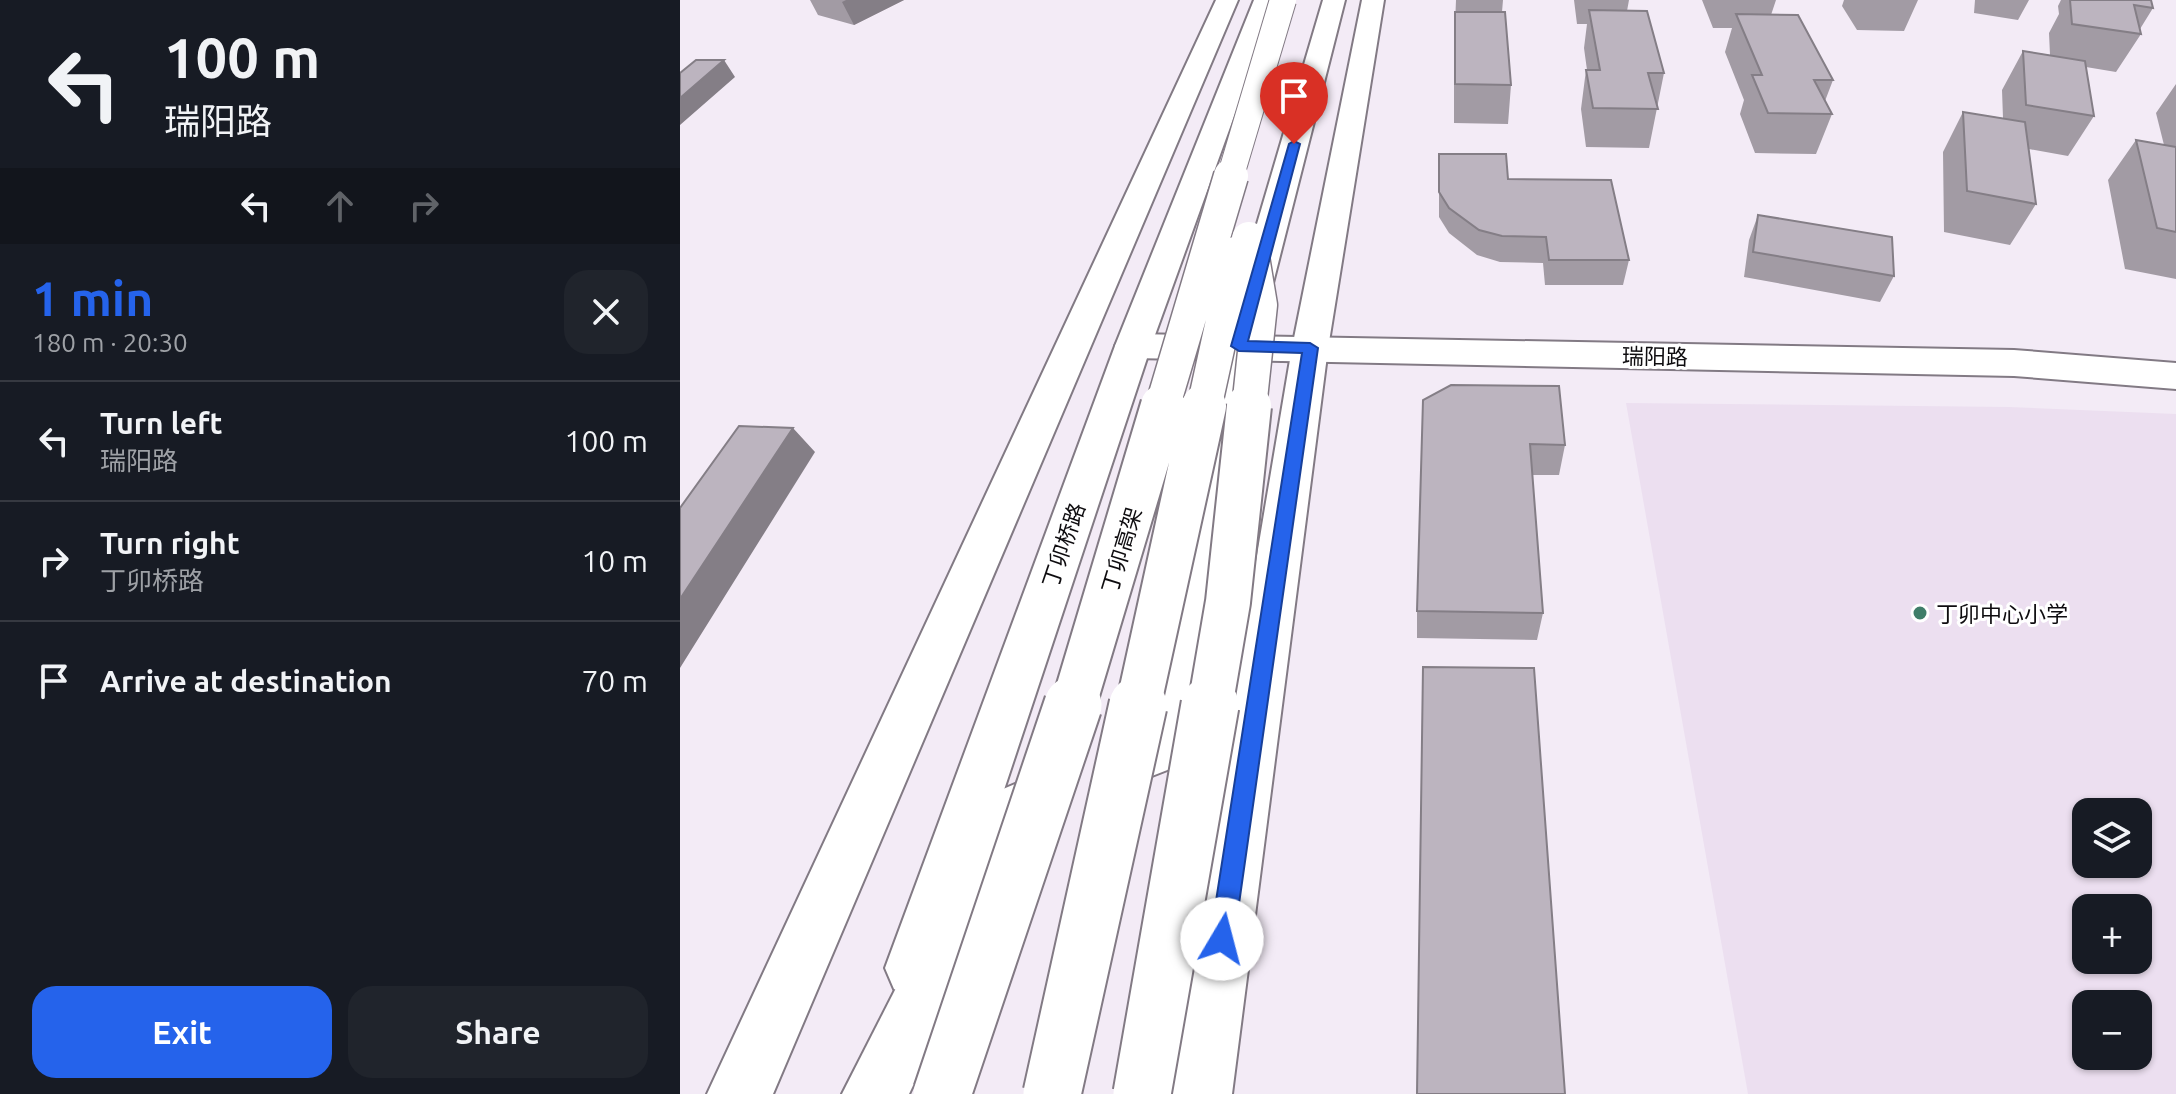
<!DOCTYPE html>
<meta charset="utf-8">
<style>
:root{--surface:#171b24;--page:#20242c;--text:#f1f3f6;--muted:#9ea1a6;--line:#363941;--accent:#2563eb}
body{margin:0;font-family:Ubuntu,"Noto Sans SC",sans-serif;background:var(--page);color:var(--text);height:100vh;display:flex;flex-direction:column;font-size:30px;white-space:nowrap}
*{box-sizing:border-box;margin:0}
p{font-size:26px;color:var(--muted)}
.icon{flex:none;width:44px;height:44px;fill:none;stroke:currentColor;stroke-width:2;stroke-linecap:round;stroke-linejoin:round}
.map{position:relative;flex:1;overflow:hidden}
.panel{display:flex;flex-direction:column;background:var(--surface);width:680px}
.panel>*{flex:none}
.banner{background:#171b24;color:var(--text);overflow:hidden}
.buttons{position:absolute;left:1392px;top:798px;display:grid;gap:16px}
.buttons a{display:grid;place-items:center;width:80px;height:80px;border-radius:16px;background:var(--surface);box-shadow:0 2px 6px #0004;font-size:40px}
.pin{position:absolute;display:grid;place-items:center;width:68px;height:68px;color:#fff;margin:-82px -34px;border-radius:50% 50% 50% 0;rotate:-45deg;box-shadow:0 0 8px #0007}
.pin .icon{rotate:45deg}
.me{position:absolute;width:88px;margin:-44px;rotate:8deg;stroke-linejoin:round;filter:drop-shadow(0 0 6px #0008)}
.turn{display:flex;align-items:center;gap:28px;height:168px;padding:0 32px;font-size:36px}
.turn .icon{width:104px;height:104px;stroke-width:2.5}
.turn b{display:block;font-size:56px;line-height:68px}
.lanes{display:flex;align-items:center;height:76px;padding:0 32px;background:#0003;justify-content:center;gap:40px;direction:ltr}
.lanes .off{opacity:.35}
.round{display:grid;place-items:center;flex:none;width:84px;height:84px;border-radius:24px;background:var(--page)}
.summary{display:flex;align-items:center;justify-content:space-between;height:136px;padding:0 32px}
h1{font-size:48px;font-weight:700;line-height:60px;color:var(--accent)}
.primary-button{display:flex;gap:16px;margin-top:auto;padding:16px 32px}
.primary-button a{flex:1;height:92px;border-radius:24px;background:var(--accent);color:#fff;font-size:32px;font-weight:700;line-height:92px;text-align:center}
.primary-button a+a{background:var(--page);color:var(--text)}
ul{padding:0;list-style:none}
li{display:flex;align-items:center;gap:24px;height:120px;padding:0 32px;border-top:2px solid var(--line)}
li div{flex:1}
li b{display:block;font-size:30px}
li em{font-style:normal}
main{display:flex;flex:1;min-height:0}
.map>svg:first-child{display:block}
</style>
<main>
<section class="panel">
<div class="banner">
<div class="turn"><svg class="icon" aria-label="left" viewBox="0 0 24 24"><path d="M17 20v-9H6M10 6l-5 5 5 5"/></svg><div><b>100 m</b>瑞阳路</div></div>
<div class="lanes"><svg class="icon" aria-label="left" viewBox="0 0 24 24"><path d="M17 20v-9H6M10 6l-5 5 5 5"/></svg><svg class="icon off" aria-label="ahead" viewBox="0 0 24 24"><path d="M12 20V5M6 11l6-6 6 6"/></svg><svg class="icon off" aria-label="right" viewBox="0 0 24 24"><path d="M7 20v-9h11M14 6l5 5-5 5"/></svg></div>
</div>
<div class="summary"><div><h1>1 min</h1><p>180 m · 20:30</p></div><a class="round"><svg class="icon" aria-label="close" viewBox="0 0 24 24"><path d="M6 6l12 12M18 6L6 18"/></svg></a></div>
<ul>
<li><svg class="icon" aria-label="left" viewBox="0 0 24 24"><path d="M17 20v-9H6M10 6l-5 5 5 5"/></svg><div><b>Turn left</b><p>瑞阳路</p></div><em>100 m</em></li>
<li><svg class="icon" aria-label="right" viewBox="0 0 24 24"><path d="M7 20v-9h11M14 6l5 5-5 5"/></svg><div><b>Turn right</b><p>丁卯桥路</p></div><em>10 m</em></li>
<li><svg class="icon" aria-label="arrive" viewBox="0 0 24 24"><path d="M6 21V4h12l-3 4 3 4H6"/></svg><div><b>Arrive at destination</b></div><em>70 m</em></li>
</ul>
<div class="primary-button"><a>Exit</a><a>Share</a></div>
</section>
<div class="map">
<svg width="1496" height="1094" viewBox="0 0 1496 1094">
<rect width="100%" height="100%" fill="#f3ebf6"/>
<path fill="#ecdff0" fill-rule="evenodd" d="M946,403L1329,407L1496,414V1094H1068ZM1406,812H1458V864H1406ZM1406,908H1458V960H1406ZM1406,1004H1458V1056H1406Z"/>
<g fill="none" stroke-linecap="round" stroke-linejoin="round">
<g stroke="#827a84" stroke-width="4">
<path id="street" d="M536,0H558L93,1094H27Z
M682,0H704L648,348L552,1094H486L612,348Z"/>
</g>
<g stroke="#827a84" stroke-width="4">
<path id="secondary" d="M453,334L1334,350L1496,363V389L1334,376L453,358L440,355L435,346L440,337Z"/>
</g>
<g stroke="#827a84" stroke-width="4">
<path id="primary" d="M574,0H596L471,346L265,968L256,989L235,998L214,989L205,968L435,346Z
M643,0H665L577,346L498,751L490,769L472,776L454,769L446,751L541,346Z"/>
</g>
<g stroke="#827a84" stroke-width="4">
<path id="highway" d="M335,784L354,792L362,811L229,1094H162L316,792Z"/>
</g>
<use href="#street" fill="#fff" fill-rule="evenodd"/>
<use href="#secondary" fill="#fff" fill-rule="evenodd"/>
<use href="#primary" fill="#fff" fill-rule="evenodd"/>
<use href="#highway" fill="#fff" fill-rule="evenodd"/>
<g stroke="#827a84" stroke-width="28" stroke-linecap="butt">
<path id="highway-bridge-far3" d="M550,178L603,0"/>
</g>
<g stroke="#827a84" stroke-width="37" stroke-linecap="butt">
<path id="highway-bridge-far2" d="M482,408L551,176
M524,408L558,253
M569,408L580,305L569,239"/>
</g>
<g stroke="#827a84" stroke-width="48" stroke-linecap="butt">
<path id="highway-bridge-far1" d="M393,707L483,406
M458,707L524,406
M530,707L548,602L569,406"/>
</g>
<g stroke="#827a84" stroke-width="61" stroke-linecap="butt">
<path id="highway-bridge" d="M262,1094L393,705
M372,1094L458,705
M462,1094L530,705"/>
</g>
<use href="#highway-bridge-far3" stroke="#fff" stroke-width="26"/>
<use href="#highway-bridge-far2" stroke="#fff" stroke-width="34"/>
<use href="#highway-bridge-far1" stroke="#fff" stroke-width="44"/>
<use href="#highway-bridge" stroke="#fff" stroke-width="57"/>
</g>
<path fill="#a29ba4" d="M130,0H224L174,25L138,15Z
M776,0H823L822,12L831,85L828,124L774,123V49Z
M894,0H949L947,11L984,73L969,148L906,147L901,109L906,70H907L904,48L907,24H897Z
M1022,0H1096L1091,15L1153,80L1145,101L1152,114L1136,154L1075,153L1060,114L1064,100L1045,52L1052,28H1033Z
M1164,0H1238L1224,31L1177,30L1162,6Z
M1295,0H1349L1338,20L1294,13Z
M1381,0H1471L1473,8L1460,29L1461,34L1436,72L1406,67L1414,116L1388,156L1349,149L1356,204L1330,245L1264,232L1263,152L1283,112L1323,118L1322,90L1343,51L1370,55L1369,33L1379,14L1378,6Z
M1496,84V279L1445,269L1428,180L1456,140L1484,145L1476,113Z
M759,154L828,179L949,260L943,285H865L863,263L820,262L797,255L769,233L759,217Z
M1078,215L1214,276L1200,302L1064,277L1069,240Z
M743,400L885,445L879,475H852L863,613L857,640L737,638V611Z"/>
<path fill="#847e86" d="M166,0H224L174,25L162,2Z
M44,60L55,77L0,125V98Z
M113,428L135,452L0,668V599Z"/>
<path fill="#bcb4bf" stroke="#847e86" stroke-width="2" d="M1390,0H1471L1473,8L1454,5L1461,34L1392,24Z
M909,10L967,11L984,73H968L978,109L913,108L906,70H920Z
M775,12H825L831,85L775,84Z
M1056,14L1118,15L1153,80H1134L1152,114L1088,113L1072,75H1082Z
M1343,51L1405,61L1414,116L1346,105Z
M16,60H44L0,98V73Z
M1283,112L1345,122L1356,204L1287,191Z
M1456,140L1496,147V232L1477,228Z
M759,154H826L828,179L931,180L949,260H869L866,237L822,236L799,230L769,208L759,192Z
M1078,215L1212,237L1214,276L1073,252Z
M771,385L879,386L885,445L850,444L863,613L737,611L743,400Z
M59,426L113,428L0,599V508Z
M743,667L854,668L885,1094H737Z"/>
<path fill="#2563eb" stroke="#184099" stroke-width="2" d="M614,141L620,144L568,341L630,343L638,348L554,939L551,947L542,951L534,947L530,939L622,353L559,351L551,346L609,144Z"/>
<circle fill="#3f7d69" stroke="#fff" stroke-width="3" cx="1240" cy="613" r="8"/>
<g text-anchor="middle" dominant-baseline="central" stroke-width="6" stroke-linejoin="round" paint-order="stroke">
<g font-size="22" fill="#0e0c0f" stroke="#fff">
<text transform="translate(975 356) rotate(1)">瑞阳路</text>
<text transform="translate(383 545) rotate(-71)">丁卯桥路</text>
<text transform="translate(441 550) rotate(-73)">丁卯高架</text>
</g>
<g font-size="22" fill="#0e0c0f" stroke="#fff" text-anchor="start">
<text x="1256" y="613">丁卯中心小学</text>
</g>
</g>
</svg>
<div class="buttons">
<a><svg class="icon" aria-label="layers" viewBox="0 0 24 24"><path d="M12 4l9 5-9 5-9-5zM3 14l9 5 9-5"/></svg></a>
<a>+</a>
<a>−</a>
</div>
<div class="pin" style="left:614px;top:144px;background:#d93025"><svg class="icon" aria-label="arrive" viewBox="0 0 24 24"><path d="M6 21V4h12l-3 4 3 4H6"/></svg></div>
<svg class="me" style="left:542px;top:939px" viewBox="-20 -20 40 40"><circle r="19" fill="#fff"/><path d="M0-13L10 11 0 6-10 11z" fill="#2563eb"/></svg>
</div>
</main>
